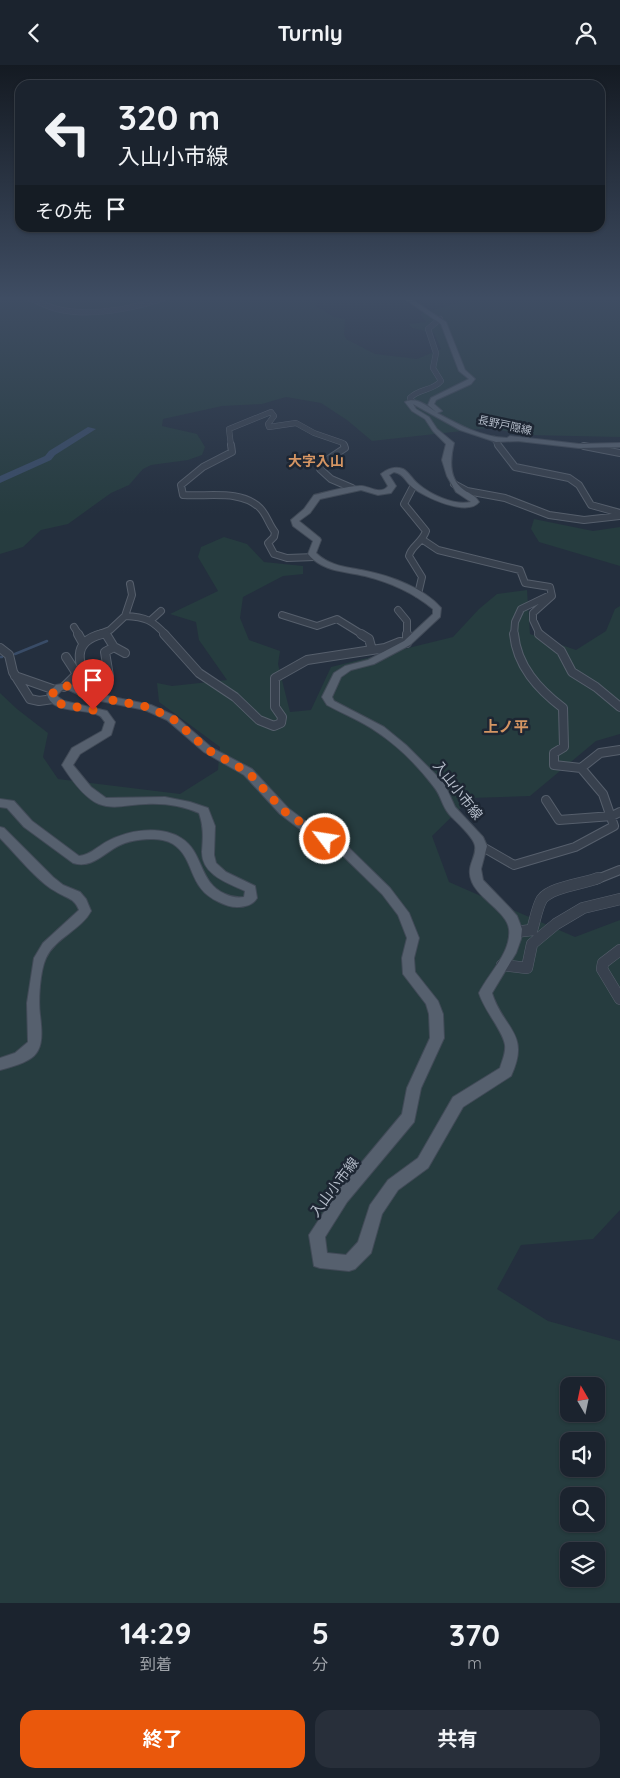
<!DOCTYPE html>
<html lang="ja">
<meta charset="utf-8">
<style>
:root{--surface:#1b232e;--page:#282f3a;--text:#f1f3f6;--muted:#a0a4aa;--line:#39404a;--accent:#ea580c}
body{margin:0;font-family:Quicksand,"Noto Sans JP",sans-serif;background:var(--page);color:var(--text);height:100vh;display:flex;flex-direction:column;font-size:19px;white-space:nowrap}
*{box-sizing:border-box;margin:0}
p{font-size:16px;color:var(--muted)}
.icon{flex:none;width:28px;height:28px;fill:none;stroke:currentColor;stroke-width:2;stroke-linecap:round;stroke-linejoin:round}
.map{position:relative;height:1538px;overflow:hidden}
.sheet{display:flex;flex-direction:column;background:var(--surface);flex:1}
.sheet>*{flex:none}
.hud{position:absolute;left:15px;top:15px;width:590px;height:152px;border-radius:15px;box-shadow:0 1px 4px #0004,0 0 0 1px var(--line);background:#1b232e;color:var(--text);overflow:hidden}
.needle{width:32px;rotate:351deg}
.buttons{position:absolute;left:560px;top:1312px;display:grid;gap:10px}
.buttons a{display:grid;place-items:center;width:45px;height:45px;border-radius:10px;background:var(--surface);box-shadow:0 1px 4px #0004,0 0 0 1px var(--line);font-size:25px}
.pin{position:absolute;display:grid;place-items:center;width:42px;height:42px;color:#fff;margin:-51px -21px;border-radius:50% 50% 50% 0;rotate:-45deg;box-shadow:0 0 5px #0007}
.pin .icon{rotate:45deg}
.me{position:absolute;width:55px;margin:-28px;rotate:301deg;stroke-linejoin:round;filter:drop-shadow(0 0 4px #0008)}
.turn{display:flex;align-items:center;gap:18px;height:105px;padding:0 20px;font-size:22px}
.turn .icon{width:65px;height:65px;stroke-width:2.5}
.turn b{display:block;font-size:35px;line-height:42px}
.then{display:flex;align-items:center;height:48px;padding:0 20px;background:#0003;gap:10px;font-size:19px}
.eta{display:flex;justify-content:space-evenly;align-items:center;height:85px;text-align:center}
.eta b{font-size:30px;font-weight:700;line-height:35px}
.button{display:flex;gap:10px;margin-top:auto;padding:10px 20px}
.button a{flex:1;height:58px;border-radius:15px;background:var(--accent);color:#fff;font-size:20px;font-weight:700;line-height:58px;text-align:center}
.button a+a{background:var(--page);color:var(--text)}
header{display:flex;justify-content:space-between;align-items:center;height:65px;padding:0 20px;background:var(--surface);font-size:22px;font-weight:700}
.map>svg:first-child{display:block}
</style>
<header><svg class="icon" aria-label="back" viewBox="0 0 24 24"><path d="M15 5l-7 7 7 7"/></svg>Turnly<svg class="icon" aria-label="person" viewBox="0 0 24 24"><circle cx="12" cy="8" r="4"/><path d="M4 21q1-7 8-7t8 7"/></svg></header>
<div class="map">
<svg width="620" height="1538" viewBox="0 0 620 1538">
<rect width="100%" height="100%" fill="#242f3e"/>
<path fill="#263c3f" fill-rule="evenodd" d="M0,234H329L318,236L316,241L334,252L345,254L344,269L346,274L375,289L417,294L441,284L434,268L412,263L409,259L426,257L421,250L422,248L458,238L463,234H620V372L526,370L489,363L372,376L347,355L321,338L286,332L262,339L222,341L163,354L162,361L197,369L205,382L202,390L188,395L151,400L143,404L129,420L111,428L68,459L41,465L23,482L0,489Z
M534,454L593,466L620,462V501L539,477L531,464Z
M224,472L247,479L264,497L303,501V509L283,511L243,532L240,553L249,575L280,586L278,599L290,647L311,645L331,602L453,572L479,544L497,529L527,525L530,569L576,585L606,566L615,544L620,541V669L596,676L530,731L471,733L432,771L449,817L575,872L620,855V1145L593,1174L521,1180L497,1224L548,1256L620,1276V1538H0V628L17,644L48,668L43,692L58,714L180,729L218,705L220,682L159,637L157,618L172,621L227,615L199,575L196,557L170,549L218,526L198,492L201,482ZM569,1321H596V1349H569ZM569,1376H596V1404H569ZM569,1431H596V1459H569ZM569,1486H596V1514H569Z"/>
<g fill="none" stroke-linecap="round" stroke-linejoin="round">
<path stroke="#394c67" stroke-width="2.5" d="M15,589L47,576
M0,592H2"/>
<path fill="#394c67" fill-rule="evenodd" d="M88,362L96,364L55,390L51,395L0,418V411L45,391L49,386Z"/>
<g stroke="#565f6c" stroke-width="6">
<path id="minor-far3" d="M31,234C39,237 48,242 57,244C90,252 130,244 162,234
M412,336L410,333C419,323 433,326 441,316L433,303L436,288L428,264L440,254
M494,374L499,381
M231,381L229,364L271,347L274,351L268,359L269,362L296,358L314,368L343,378L344,381"/>
</g>
<g stroke="#565f6c" stroke-width="8">
<path id="minor-far2" d="M231,380L232,387L203,402L181,420L183,430C207,432 241,424 260,443C267,450 269,460 275,467L274,472L268,478L274,489L287,493L315,492
M344,380L345,383L321,399L320,404L331,414L352,423
M498,380L515,402L569,413L579,420L591,440L620,448
M584,381L620,388
M454,419L467,426L505,433L549,450L584,455L620,451
M414,420L404,439L426,466C422,478 411,481 409,491L422,512L418,529
M423,475L438,485L520,505L525,518L550,522L552,531L533,548V555L540,570
M398,545L407,556V570
M282,550L317,561L337,554L363,570
M125,551L132,530L130,519
M151,555L161,546
M74,562L79,570
M106,568L107,570
M97,570L110,565L125,551C146,552 152,555 166,570
M514,570L515,557L521,544L550,530"/>
</g>
<g stroke="#565f6c" stroke-width="10">
<path id="minor-far1" d="M78,569L83,578
M164,569L199,608L235,632L259,655L274,661L281,658L282,652L275,642V613L307,595L385,583L400,577L407,578V569
M361,569L369,574L372,585
M514,569C517,601 538,624 563,643L564,682L554,688V700L581,703
M539,569L561,586L572,607L596,622L620,642
M114,582L125,588
M0,583L9,590L13,607L30,634L39,636L53,634
M15,611L55,625
M64,622L77,609L66,592
M84,629L89,622C79,599 70,577 102,569
M84,629L107,622L109,611L105,587L114,582L106,569
M546,735L559,755L612,751L620,747
M481,781L514,800L575,782L614,761L603,729L581,703L600,688L620,685
M595,815L620,805"/>
</g>
<g stroke="#565f6c" stroke-width="12">
<path id="minor" d="M515,867L532,865C535,856 537,842 542,834C551,822 583,819 598,813
M620,885L603,898L602,904L620,934
M502,900L527,903L532,879L556,859L583,843L620,834"/>
</g>
<g stroke="#414a57" stroke-width="2">
<path id="major" d="M405,234H411L446,257L465,305L475,314L471,319L436,335L434,339L442,346L437,348C459,360 481,372 507,373L510,371L579,379L620,378V382L579,383L518,376L496,377L460,365L413,339L416,344L429,352L437,364L454,378C450,394 448,414 464,425C470,429 475,430 479,437C467,452 424,432 412,422C405,416 404,409 394,407L389,410L396,421L391,428L378,430L361,425L320,434L310,448L299,456L320,473L321,475L316,488C331,502 348,502 366,506C391,511 424,523 441,543L440,552L410,580L374,599L351,605L341,612L332,632L334,636L384,662L406,680L444,718L455,742L483,772L487,781L481,804L483,815L510,843L517,851L522,864L521,874L516,888L492,928C503,964 531,968 511,1011L463,1042L428,1103L398,1125L382,1149L371,1188L355,1204L349,1206L320,1203L314,1201L309,1170L337,1127L402,1049L407,1023L430,973L429,949L426,939L403,909L402,893L407,873L398,850L382,829L337,785L305,768L280,749L244,710L204,687L167,655L145,645L86,633L67,624L62,625L57,630L58,632L64,636L107,646L115,657L111,670L80,689L73,700L91,722L106,733L165,732L190,737L208,743L215,761L214,790L216,798L226,807L255,821L257,833C253,840 245,842 237,842C231,842 225,840 219,837C187,823 196,794 173,779C167,775 158,774 151,774C139,774 128,776 118,781C103,789 91,804 73,798L24,762L7,743L0,742V734L14,736L32,756L79,791C90,790 97,782 106,777C127,765 160,760 181,773C204,787 198,817 225,829C231,832 237,833 244,832L245,826C228,818 202,810 202,787C203,773 204,762 199,748C183,741 164,738 146,739C130,739 114,745 99,739C84,733 71,714 62,700L72,683L102,666L105,657C103,655 102,652 100,651C86,642 51,650 47,629L56,620L68,618L89,627L151,640L175,651L212,683L252,704L288,743L313,762L345,779L390,823L409,848L419,873L414,893L415,907L438,936L443,949L444,973L421,1023L414,1057L347,1137L325,1172L327,1188L346,1190L358,1177L370,1140L388,1115L418,1093L453,1032L500,1003C502,996 506,988 505,980C503,966 484,945 479,928C488,909 512,887 509,864C507,847 479,834 472,817C465,801 477,793 475,781C474,772 455,756 449,749C442,741 441,730 434,722C419,702 398,681 377,667C362,656 343,649 327,640L322,632L334,608L345,601L368,595L404,576L433,549V544C414,528 389,517 365,511C344,506 323,507 308,489L313,476L293,461L291,455L304,444L314,430C327,427 349,420 362,421C371,422 381,430 388,421L381,409C387,404 395,401 403,404C409,407 412,414 417,418C429,429 454,441 471,437L456,427L447,411L442,395L446,379L433,366L425,354L412,346L405,337C416,331 427,341 436,347L428,340L431,333L469,314L459,306L441,259Z
M0,762L4,763L53,812L63,820L80,827L86,834L91,846C81,865 55,873 46,893C40,906 38,935 40,950C45,989 38,995 0,1005V993L15,988L28,977L27,938L34,893L43,878L79,845C74,832 65,833 55,826C37,816 15,788 0,773Z"/>
</g>
<use href="#minor-far3" stroke="#38414e" stroke-width="5"/>
<use href="#minor-far2" stroke="#38414e" stroke-width="6"/>
<use href="#minor-far1" stroke="#38414e" stroke-width="8"/>
<use href="#minor" stroke="#38414e" stroke-width="11"/>
<use href="#major" fill="#56606e" fill-rule="evenodd"/>
</g>
<linearGradient id="sky" x2="0" y2="1"><stop stop-color="#141a22"/><stop offset="0.52" stop-color="#3f4d63"/><stop offset="1" stop-color="#3f4d63" stop-opacity="0"/></linearGradient>
<rect width="620" height="449" fill="url(#sky)"/>
<g fill="none" stroke-linecap="round" stroke-linejoin="round">
<path stroke="#ea580c" stroke-width="9" stroke-dasharray="0 16.2" d="M93,645L61,639L53,634L52,629L60,622L68,621L86,630L148,642L172,653L208,685L248,707L284,746L325,774"/>
</g>
<g text-anchor="middle" dominant-baseline="central" stroke-width="5" stroke-linejoin="round" paint-order="stroke">
<g font-size="11" fill="#b4bcc9" stroke="#1d2633">
<text transform="translate(505 360) rotate(12)">長野戸隠線</text>
</g>
<g font-size="14" font-weight="bold" fill="#d59563" stroke="#1d2633">
<text x="316" y="396">大字入山</text>
</g>
<g font-size="14" fill="#b4bcc9" stroke="#1d2633">
<text transform="translate(458 725) rotate(52)">入山小市線</text>
<text transform="translate(334 1122) rotate(-53)">入山小市線</text>
</g>
<g font-size="15" font-weight="bold" fill="#d59563" stroke="#1d2633">
<text x="506" y="661">上ノ平</text>
</g>
</g>
</svg>
<div class="buttons">
<a><svg class="needle" viewBox="-14 -14 28 28"><path d="M0-13l5 13h-10z" fill="#e53935"/><path d="M0 13l5-13h-10z" fill="#a0a4aa"/></svg></a>
<a><svg class="icon" aria-label="sound" viewBox="0 0 24 24"><path d="M4 9h4l5-4v14l-5-4H4zM17 9q2 3 0 6"/></svg></a>
<a><svg class="icon" aria-label="search" viewBox="0 0 24 24"><circle cx="10" cy="10" r="6"/><path d="M15 15l6 6"/></svg></a>
<a><svg class="icon" aria-label="layers" viewBox="0 0 24 24"><path d="M12 4l9 5-9 5-9-5zM3 14l9 5 9-5"/></svg></a>
</div>
<div class="pin" style="left:93px;top:645px;background:#d93025"><svg class="icon" aria-label="arrive" viewBox="0 0 24 24"><path d="M6 21V4h12l-3 4 3 4H6"/></svg></div>
<svg class="me" style="left:325px;top:774px" viewBox="-20 -20 40 40"><circle r="17" fill="#ea580c" stroke="#fff" stroke-width="3"/><path d="M0-11L8 9 0 5-8 9z" fill="#fff"/></svg>
<div class="hud">
<div class="turn"><svg class="icon" aria-label="left" viewBox="0 0 24 24"><path d="M17 20v-9H6M10 6l-5 5 5 5"/></svg><div><b>320 m</b>入山小市線</div></div>
<div class="then">その先<svg class="icon" aria-label="arrive" viewBox="0 0 24 24"><path d="M6 21V4h12l-3 4 3 4H6"/></svg></div>
</div>
</div>
<section class="sheet">
<div class="eta">
<div><b>14:29</b><p>到着</p></div>
<div><b>5</b><p>分</p></div>
<div><b>370</b><p>m</p></div>
</div>
<div class="button"><a>終了</a><a>共有</a></div>
</section>
